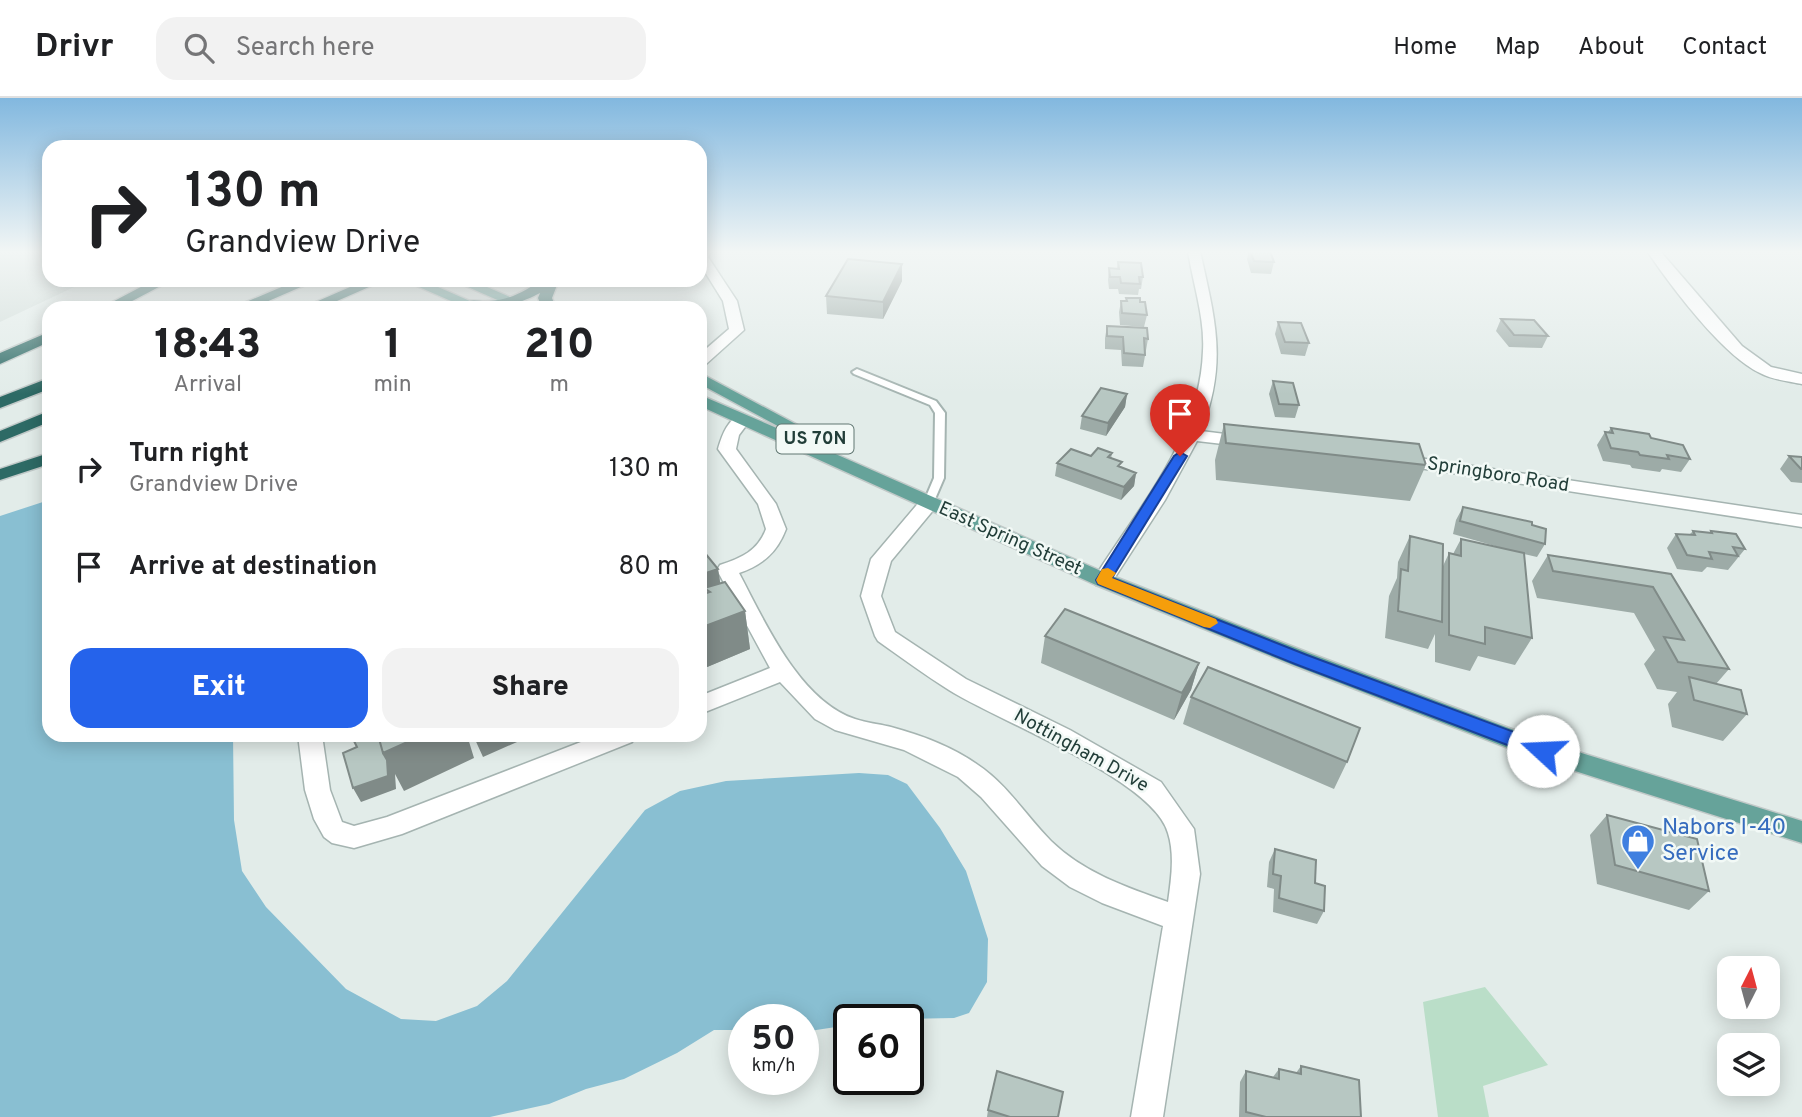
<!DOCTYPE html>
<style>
:root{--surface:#fff;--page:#f2f2f2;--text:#202124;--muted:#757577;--line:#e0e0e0;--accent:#2563eb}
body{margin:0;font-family:Overpass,sans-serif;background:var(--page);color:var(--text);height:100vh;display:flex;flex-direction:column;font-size:26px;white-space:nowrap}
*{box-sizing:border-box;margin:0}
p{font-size:23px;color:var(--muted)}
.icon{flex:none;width:38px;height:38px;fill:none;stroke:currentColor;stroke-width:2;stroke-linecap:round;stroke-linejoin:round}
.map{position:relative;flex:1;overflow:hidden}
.drawer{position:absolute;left:42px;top:203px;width:665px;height:441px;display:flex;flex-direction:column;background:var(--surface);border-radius:21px;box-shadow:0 4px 18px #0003}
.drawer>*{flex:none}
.top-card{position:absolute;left:42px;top:42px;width:665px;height:147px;border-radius:21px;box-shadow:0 4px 18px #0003;background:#fff;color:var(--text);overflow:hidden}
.needle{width:46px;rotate:6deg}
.fabs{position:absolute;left:1717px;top:858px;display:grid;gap:14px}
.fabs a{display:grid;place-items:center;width:63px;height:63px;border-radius:14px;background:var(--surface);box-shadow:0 4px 18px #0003;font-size:35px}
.speed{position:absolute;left:728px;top:906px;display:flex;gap:14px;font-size:35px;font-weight:700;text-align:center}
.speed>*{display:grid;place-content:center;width:91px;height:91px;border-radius:50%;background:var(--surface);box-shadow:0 4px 18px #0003;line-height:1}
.speed small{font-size:18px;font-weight:400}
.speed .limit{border:4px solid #111;border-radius:10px;background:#fff;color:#111}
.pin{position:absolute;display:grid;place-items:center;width:60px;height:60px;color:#fff;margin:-72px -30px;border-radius:50% 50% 50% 0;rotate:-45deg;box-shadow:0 0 7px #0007}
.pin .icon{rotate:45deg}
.me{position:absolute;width:77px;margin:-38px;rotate:290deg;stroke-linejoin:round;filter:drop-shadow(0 0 5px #0008)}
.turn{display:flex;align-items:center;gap:24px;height:147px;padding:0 28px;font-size:32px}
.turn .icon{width:91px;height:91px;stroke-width:2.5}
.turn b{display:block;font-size:49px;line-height:60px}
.eta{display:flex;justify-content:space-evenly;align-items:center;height:119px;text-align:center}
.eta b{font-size:42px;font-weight:800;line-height:49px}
.primary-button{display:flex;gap:14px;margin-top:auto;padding:14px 28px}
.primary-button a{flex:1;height:80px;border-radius:21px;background:var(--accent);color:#fff;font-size:28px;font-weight:800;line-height:80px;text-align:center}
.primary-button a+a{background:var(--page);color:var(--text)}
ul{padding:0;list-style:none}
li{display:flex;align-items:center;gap:21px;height:98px;padding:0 28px}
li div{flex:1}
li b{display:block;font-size:26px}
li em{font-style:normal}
header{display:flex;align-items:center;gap:42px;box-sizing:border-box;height:98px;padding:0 35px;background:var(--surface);border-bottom:2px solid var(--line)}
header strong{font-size:33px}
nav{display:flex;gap:38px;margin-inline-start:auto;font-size:24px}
.search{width:490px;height:63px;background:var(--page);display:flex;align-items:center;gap:18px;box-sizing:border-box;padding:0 24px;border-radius:21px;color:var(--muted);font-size:26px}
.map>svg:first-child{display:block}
</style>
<header>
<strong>Drivr</strong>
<div class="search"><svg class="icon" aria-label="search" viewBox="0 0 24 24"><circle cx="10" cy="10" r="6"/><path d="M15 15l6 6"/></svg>Search here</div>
<nav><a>Home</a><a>Map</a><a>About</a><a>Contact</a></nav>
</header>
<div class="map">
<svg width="1802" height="1019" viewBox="0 0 1802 1019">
<rect width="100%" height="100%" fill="#e2ece9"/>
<path fill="#d0dcd8" d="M0,153H49V182H89L0,224Z"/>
<path fill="#badec8" d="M1485,889L1548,967L1483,988L1489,1019H1438L1423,904Z"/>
<path fill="#89bfd2" d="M49,402V637H233L234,722L242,773L266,809L346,891L401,921L436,923L477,908L507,883L645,712L680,693L726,683L859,675L888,677L907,686L940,730L966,773L988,841L987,884L969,915L954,920L849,922V927L803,934V922H744V932H714L677,955L624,981L586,991L549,1006L490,1019H0V418Z"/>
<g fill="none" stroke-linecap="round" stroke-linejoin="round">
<g stroke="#a5b4b1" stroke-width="4">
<path id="service" d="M857,271L936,303L945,315L944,380L932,408H924L923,406L934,380L935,315L930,307L854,276L852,274Z"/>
</g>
<g stroke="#a5b4b1" stroke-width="3">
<path id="minor" d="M700,153H711L708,159L737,203L744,232L705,267L700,269V256L729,231L723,203L700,166Z
M1188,153H1200C1215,222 1228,264 1201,333L1249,339L1258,344L1249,349L1197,343L1165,402L1110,487H1096L1093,482C1137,411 1200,342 1203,253C1205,220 1193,186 1188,153Z
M1647,153H1660L1742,248L1771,269L1802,276V286C1788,283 1773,282 1760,275C1722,257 1671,188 1647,153Z
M743,316L751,321L739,337L736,351L776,406L786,431C777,455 762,467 739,475C765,524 799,602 855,621C867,625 879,626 891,629C921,637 953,649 978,667C1008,687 1026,718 1051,743C1084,775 1126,789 1168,804C1171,782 1175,757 1168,735C1153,681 998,623 949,592C925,577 902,560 878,543L875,538L861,498L871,461L921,402H935L937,406L935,410L891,463L881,498L895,534L966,581L1070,632L1161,684L1194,731L1200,776L1163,1019H1131L1163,828L1102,805L1070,789L1042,768L981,699L958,679L904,652L835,632L815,621L780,584L700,616V598L770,570L717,472L720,467C741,460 758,453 766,431L758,406L718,351C722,337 728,320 743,316Z
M1399,357L1802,417V429L1393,366L1390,362Z
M298,637H322L330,692L342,724L354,728L387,719L599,637H636L632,644L402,736L354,750L332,745L324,739L314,721L305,692Z"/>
</g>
<g stroke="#c1c9c8" stroke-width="3">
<path id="primary" d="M403,182H422L486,210H467Z
M452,182H471L535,210H516Z
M700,275L820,339L817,343H806L1110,477L1309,555L1549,645L1802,723V745L1534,660L1293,567L1096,487L700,308V297L802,341L700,286Z"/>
</g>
<g stroke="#c1c9c8" stroke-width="3">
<path id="motorway" d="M154,182H172L119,210H101Z
M298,182H317L252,210H232Z
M366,182H385L321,210H302Z
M542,182H559L552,200L556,210H542L538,200L540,195C522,205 479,220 462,206C470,200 479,204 489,203C509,203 526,192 542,182Z
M49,234V244L0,266V255Z
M49,280V291L0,310V299Z
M49,313V324L0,344V333Z
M49,355V366L0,382V371Z"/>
</g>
<use href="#service" fill="#fff" fill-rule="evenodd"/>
<use href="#minor" fill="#fff" fill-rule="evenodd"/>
<use href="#primary" fill="#66a39a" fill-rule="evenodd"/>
<use href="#motorway" fill="#2d6a65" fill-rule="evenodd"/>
</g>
<path fill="#9daba7" d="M1249,153H1270L1274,164L1271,176L1251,175L1247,161Z
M1118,164L1143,179L1141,191H1139L1138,197L1119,196L1118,191H1109L1108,182L1109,170L1117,171Z
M902,166V183L883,221L827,216L826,198Z
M1126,200L1140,204L1147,217L1144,229L1120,227L1119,214L1121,203H1126Z
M1501,221L1548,238L1542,250L1509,249L1496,233Z
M1278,224L1309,245L1305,258L1281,256L1275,236Z
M1107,228L1148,241L1143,269L1122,268L1121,252L1105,251V240Z
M1273,283L1299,307L1295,320L1275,319L1269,296Z
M1127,296L1125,309L1106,338L1080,331L1082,318Z
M1224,326L1426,367L1410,403L1216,382L1215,362Z
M1611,330L1651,340L1690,361L1681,374L1662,371L1660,374L1632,370L1630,367L1603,363L1597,347L1605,334H1608Z
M1112,355L1111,361L1121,369L1136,375L1134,388L1121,402L1055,378L1057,365L1091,358Z
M1789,358L1802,359V385L1791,384L1780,371Z
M1463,409L1532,427L1545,446L1537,459L1524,456L1532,540L1515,567L1478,558L1470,573L1435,564V536L1428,551L1385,540L1389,498L1397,480L1398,464L1410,438L1443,468L1449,455L1453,456L1461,441L1516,454L1453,436L1456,422Z
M1693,433L1709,435L1711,433L1745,451L1728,472L1707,469L1702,474L1677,471L1667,450L1676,436H1690Z
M700,449L718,471L720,485L745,513L750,551L700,572Z
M1548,457L1671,476L1729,571L1716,586L1747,616L1723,643L1672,629L1668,606L1677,594L1657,591L1644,566L1655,552L1634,515L1537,500L1532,483Z
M1045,538L1199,565L1191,592L1174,622L1041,565Z
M1191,599L1347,664L1334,691L1183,626Z
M1607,717L1709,793L1689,812L1597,786L1590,737Z
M1275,751L1315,785L1324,813L1317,826L1273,814L1274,791L1267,789L1269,764Z
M1301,968L1361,1019H1239L1240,984L1246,973L1273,979L1279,971L1296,975Z
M988,1012L1058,1019H987Z"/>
<path fill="#808b88" d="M902,166V183L883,221V204Z
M1127,296L1125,309L1106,338L1108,325Z
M1136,375L1134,388L1121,402L1124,389Z
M718,471L724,509L704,490L708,515H707L700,477Z
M745,513L750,551L700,572V530Z
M1199,565L1191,592L1174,622L1182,595Z
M343,637H378L361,644L358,639L346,643Z
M423,637H467L474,660L404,693L395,676L396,691L361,704L353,690L383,655Z
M473,637H533L483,659Z"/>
<path fill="#b7c7c2" stroke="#808b88" stroke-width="2" d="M1250,153H1270L1274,164L1254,163Z
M848,161L902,166L883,204L826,198Z
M1118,164L1141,165L1143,179H1139L1140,186L1121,185L1120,179H1110L1109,170L1119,171Z
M1126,200H1140V204H1145L1147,217L1122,215L1121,203H1127Z
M1501,221L1534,222L1548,238L1514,237Z
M1278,224L1301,225L1309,245L1285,244Z
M1107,228L1147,230L1148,241L1144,240L1145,257L1124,255L1123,239L1107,238Z
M1273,283L1293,285L1299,307L1279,306Z
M1101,290L1127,296L1108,325L1082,318Z
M1224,326L1419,346L1426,367L1226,345Z
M1611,330L1649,336L1651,340L1683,347L1690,361L1667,357L1669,361L1640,357L1638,354L1611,350L1605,334L1613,335Z
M1098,350L1112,355L1108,359L1122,364L1118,368L1136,375L1124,389L1057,365L1071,351L1091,358Z
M1789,358L1802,359V371H1801Z
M1463,409L1532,424V427L1546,431L1545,446L1460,423Z
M1693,433L1712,435L1711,433L1736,436L1745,451L1733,449L1738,458L1709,454L1712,461L1687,457L1676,436L1695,437Z
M1410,438L1443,446L1442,524L1398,513L1401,471L1408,473Z
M1461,441L1524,455L1532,540L1485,529V546L1449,537V455L1461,458Z
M700,449L718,471L700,477Z
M1548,457L1671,476L1729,571L1678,564L1664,539L1684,542L1653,489L1553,473Z
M725,484L745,513L700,530V497L710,494L704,490Z
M1065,511L1199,565L1182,595L1045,538Z
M1208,569L1360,630L1347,664L1191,599Z
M1689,579L1741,592L1747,616L1694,602Z
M372,637H378L383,655L387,662L388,678L353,690L343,655L357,649L354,643Z
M378,637H423L383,655Z
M1607,717L1697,741L1709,793L1615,767Z
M1275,751L1316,762L1315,785L1325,788L1324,813L1279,800L1281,778L1273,776Z
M1301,968L1359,982L1361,1019H1266L1246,1014V973L1279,981V971L1301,976Z
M997,973L1063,994L1058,1019H1010L988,1012Z"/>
<linearGradient id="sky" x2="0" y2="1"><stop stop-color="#82b8df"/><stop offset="0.52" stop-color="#f2f6f5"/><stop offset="1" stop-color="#f2f6f5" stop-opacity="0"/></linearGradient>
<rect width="1802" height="296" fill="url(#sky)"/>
<path fill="#2563eb" stroke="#184099" stroke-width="2" d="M1180,354L1187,358L1112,480L1307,557L1549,647L1552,653L1549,658L1543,660L1536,658L1295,566L1098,486L1096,482L1174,358Z"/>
<path fill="#f59e0b" d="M1108,470L1116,475L1112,480L1216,521L1218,525L1210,530L1204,529L1098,486L1096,482L1102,471Z"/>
<defs>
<g id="shop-pin" transform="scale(1.75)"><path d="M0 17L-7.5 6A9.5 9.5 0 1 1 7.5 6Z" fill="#3f7fe0" stroke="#f2f9f6"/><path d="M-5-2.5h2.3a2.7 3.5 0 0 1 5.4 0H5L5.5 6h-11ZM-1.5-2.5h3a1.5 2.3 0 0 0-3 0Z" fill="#fff"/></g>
</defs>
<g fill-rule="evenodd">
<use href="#shop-pin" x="1638" y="743"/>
</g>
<g text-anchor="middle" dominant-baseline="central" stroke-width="5" stroke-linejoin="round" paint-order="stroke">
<rect fill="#f2f9f6" stroke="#607672" stroke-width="2" x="776.5" y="326.5" width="77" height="29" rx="5"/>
<g font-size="18" font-weight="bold" fill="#223e39">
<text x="815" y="341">US 70N</text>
</g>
<g font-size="19" fill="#223e39" stroke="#f2f9f6">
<text transform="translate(1498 377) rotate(9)">Springboro Road</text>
<text transform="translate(1010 441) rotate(24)">East Spring Street</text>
<text transform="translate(1081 653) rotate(29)">Nottingham Drive</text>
</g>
<g font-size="23" fill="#366cbe" stroke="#f2f9f6" text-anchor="start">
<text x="1662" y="730">Nabors I-40<tspan x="1662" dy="26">Service</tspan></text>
</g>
</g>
</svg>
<div class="fabs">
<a><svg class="needle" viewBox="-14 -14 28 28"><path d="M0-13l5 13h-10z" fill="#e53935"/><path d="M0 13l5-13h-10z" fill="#757577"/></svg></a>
<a><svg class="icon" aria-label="layers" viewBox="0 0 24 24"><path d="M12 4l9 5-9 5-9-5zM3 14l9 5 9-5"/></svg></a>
</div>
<div class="speed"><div>50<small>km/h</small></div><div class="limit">60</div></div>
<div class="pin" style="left:1180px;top:358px;background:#d93025"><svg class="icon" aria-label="arrive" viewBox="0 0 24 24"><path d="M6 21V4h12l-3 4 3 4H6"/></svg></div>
<svg class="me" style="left:1543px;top:653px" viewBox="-20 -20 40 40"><circle r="19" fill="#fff"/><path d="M0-13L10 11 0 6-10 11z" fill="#2563eb"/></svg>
<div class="top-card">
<div class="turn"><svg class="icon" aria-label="right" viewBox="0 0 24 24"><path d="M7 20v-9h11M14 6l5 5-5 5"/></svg><div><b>130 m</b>Grandview Drive</div></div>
</div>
<section class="drawer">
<div class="eta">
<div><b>18:43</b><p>Arrival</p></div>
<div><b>1</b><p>min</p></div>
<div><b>210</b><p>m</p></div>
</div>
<ul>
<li><svg class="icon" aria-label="right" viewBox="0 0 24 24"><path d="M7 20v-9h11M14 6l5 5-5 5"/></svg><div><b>Turn right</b><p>Grandview Drive</p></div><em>130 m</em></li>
<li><svg class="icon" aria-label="arrive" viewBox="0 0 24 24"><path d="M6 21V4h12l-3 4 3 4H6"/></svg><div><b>Arrive at destination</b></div><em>80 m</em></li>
</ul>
<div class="primary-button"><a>Exit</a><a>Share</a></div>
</section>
</div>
